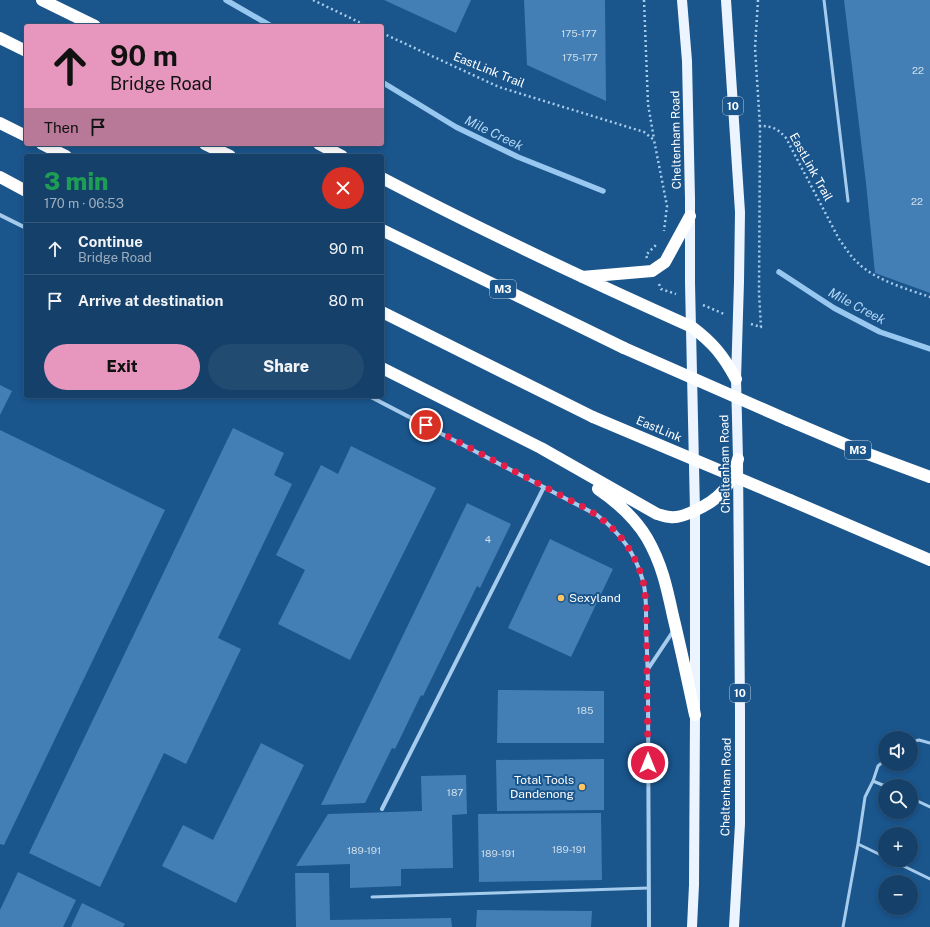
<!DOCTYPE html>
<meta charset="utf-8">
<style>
:root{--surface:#144069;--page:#214b71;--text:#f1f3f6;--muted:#9dafc0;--line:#33597d;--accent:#e797bd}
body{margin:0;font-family:"Public Sans",sans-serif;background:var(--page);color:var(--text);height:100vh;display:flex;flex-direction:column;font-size:15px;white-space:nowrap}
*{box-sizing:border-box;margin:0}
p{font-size:13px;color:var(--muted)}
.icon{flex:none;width:22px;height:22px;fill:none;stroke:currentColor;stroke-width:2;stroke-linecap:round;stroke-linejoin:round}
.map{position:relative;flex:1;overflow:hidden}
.drawer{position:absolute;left:24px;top:154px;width:360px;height:244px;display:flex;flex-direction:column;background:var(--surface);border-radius:4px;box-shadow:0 2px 6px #0003,0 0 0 1px var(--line)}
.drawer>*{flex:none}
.banner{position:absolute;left:24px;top:24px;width:360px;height:122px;border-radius:4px;box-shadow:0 2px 6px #0003,0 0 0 1px var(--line);background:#e797bd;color:#111;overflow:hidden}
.buttons{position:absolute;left:878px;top:731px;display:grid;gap:8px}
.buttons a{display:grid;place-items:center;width:40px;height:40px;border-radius:50%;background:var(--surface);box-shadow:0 2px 6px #0003,0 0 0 1px var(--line);font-size:20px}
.pin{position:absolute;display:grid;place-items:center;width:34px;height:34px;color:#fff;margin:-17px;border:2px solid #fff;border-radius:50%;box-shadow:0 1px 4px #0007}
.me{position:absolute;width:44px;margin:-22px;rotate:0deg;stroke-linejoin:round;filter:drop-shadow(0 0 3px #0008)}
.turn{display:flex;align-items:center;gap:14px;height:84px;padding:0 20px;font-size:18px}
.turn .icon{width:52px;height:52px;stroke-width:2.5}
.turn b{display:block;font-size:28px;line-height:34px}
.then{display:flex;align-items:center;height:38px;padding:0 20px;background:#0003;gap:8px;font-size:15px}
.round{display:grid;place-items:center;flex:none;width:42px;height:42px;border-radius:21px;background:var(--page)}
.summary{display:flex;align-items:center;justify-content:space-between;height:68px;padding:0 20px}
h1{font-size:24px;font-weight:800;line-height:30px;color:#1e9e55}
.primary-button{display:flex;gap:8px;margin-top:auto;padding:8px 20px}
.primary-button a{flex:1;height:46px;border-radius:24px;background:var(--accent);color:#111;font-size:16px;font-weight:800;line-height:46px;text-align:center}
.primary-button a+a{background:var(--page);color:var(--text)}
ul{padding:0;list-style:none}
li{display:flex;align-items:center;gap:12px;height:52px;padding:0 20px;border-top:1px solid var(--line)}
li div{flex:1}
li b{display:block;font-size:15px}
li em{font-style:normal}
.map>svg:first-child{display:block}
</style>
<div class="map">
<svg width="930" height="927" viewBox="0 0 930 927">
<rect width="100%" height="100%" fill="#1a558c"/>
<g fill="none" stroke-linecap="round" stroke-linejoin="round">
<path stroke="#98c8f0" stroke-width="5.5" d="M226,0L271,26
M382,82L456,127L518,157L603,191
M779,272L834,308L880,332L930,349"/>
</g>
<path fill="#437fb4" d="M384,0H471L456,33Z
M524,0H605L606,101L527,65Z
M844,0H930V293L875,273L866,183Z
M0,385L12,391L0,415Z
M233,428L284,453L274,475L292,484L218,638L241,649L186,764L164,753L100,887L29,853Z
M0,430L165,510L4,845L0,844Z
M351,446L436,488L350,660L278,624L305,570L276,555L321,465L338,474Z
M467,503L511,524L480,588L477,586L423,696L421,695L395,749L392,748L365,803L321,805Z
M550,539L613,569L571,657L508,628Z
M498,690L604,691V743H497Z
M261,743L304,765L236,903L162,866L183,825L213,840Z
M604,759V810L497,811L496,760Z
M466,775L467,814L452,815L453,868L401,869V886L350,888V864L296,866L328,814L422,811L421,776Z
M601,813L602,880L479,882L478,814Z
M18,872L76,900L63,927H0V910Z
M295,873H329L330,920L451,918L452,927H296Z
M82,903L125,924L123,927H71Z
M477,910L592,911L591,927H476Z"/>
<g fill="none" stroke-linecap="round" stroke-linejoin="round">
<path stroke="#a6cced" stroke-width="2.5" stroke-dasharray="2 3" stroke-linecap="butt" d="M313,0L367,26
M644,0L648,104L654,139
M758,0L755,48L760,126
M382,33L499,87L644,132L654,140L667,206L664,231
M647,258L646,255L656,245
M659,284L661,289L676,294
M703,305L724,314
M751,324L761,327L759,293L760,126C773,126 778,129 786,138L839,239C845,247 850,256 858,263C875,280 907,289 930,297"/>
<path stroke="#a6cced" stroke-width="3" d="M824,0L848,201
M911,742L919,740L930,743
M873,781L885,786
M911,798L930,807
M858,844L885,857
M891,860L930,879
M372,897L649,888
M843,927L858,844L865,797L873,781L878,766L885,760"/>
<path stroke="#a6cced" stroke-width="4" d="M0,215L26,228
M369,396L597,515C620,533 635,552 643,581C647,596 646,611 646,626C647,650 648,673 648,696C648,773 649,850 649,927
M648,669L674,630
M382,809L544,487"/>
<path stroke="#ecf5ff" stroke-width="10" d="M682,0L687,61L690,199V283L695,511V715L694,885L692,927
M726,0L740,212L739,282L736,379L738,459L740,712V824L734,927"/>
<path stroke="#fff" stroke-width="12" d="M42,0L95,26
M0,38L26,51
M0,123L26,136
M42,144L66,156
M205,144L230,156
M319,144L342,156
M0,177L26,191
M382,178C483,231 587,280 692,327C713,343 723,355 736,379
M382,230L624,348
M582,277L652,271L665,262L690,216
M382,312L593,417
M382,368L541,448L657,514C661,515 666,517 670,517C678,518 686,515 694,511C719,500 732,486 738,459
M788,420L868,454L930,477
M598,489C617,502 635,518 647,538C662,564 667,588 673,616C681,649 688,682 695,715
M790,500L930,560"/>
<path stroke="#fff" stroke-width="12" d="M624,348L788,420
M593,417L790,500"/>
</g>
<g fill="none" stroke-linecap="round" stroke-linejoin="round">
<path stroke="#e11d48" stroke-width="7" stroke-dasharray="0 12.6" d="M426,425L587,509C615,526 634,548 643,581C645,588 645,596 646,603L648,763"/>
</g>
<g fill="#ffc562" stroke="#1a558c" stroke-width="1.5">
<circle cx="561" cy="598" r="4"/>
<circle cx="582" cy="787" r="4"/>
</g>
<g text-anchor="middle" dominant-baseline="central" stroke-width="4" stroke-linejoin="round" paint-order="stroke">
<g font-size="10" fill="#d0dfec">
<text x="579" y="33">175-177</text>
<text x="580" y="57">175-177</text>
<text x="918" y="70">22</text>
<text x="917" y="201">22</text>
<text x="488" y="539">4</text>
<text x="585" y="710">185</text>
<text x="455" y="792">187</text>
<text x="569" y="849">189-191</text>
<text x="364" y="850">189-191</text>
<text x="498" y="853">189-191</text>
</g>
<g fill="#1a558c" stroke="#baccdc" stroke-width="1">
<rect x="723" y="97" width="20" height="18" rx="3"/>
<rect x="490" y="280" width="26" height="18" rx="3"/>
<rect x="845" y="441" width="26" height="18" rx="3"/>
<rect x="730" y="684" width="20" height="18" rx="3"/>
</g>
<g font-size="11" font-weight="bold" fill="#fff">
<text x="733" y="106">10</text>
<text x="503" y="289">M3</text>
<text x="858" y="450">M3</text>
<text x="740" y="693">10</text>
</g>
<g font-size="12" fill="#fff" stroke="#1a558c">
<text transform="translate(489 70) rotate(22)">EastLink Trail</text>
<text transform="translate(676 140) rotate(-91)">Cheltenham Road</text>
<text transform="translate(811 167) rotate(61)">EastLink Trail</text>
<text transform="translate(659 429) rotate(23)">EastLink</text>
<text transform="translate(725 464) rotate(-91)">Cheltenham Road</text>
<text transform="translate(726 787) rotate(-89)">Cheltenham Road</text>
</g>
<g font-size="12" fill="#fff" stroke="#1a558c" text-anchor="start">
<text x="569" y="598">Sexyland</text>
<text x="574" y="780" text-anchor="end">Total Tools<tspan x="574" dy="14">Dandenong</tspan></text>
</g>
<g font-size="13" font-style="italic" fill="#b1d6f5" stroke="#1a558c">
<text transform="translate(494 133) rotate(26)">Mile Creek</text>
<text transform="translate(857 306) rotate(28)">Mile Creek</text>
</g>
</g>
</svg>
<div class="buttons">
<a><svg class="icon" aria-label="sound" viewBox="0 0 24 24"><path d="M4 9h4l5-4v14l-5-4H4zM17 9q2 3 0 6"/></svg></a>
<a><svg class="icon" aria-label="search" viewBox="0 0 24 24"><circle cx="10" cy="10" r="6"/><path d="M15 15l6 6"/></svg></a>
<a>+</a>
<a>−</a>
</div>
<div class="pin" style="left:426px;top:425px;background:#d93025"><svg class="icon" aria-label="arrive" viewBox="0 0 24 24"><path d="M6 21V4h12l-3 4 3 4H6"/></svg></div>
<svg class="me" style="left:648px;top:763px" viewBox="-20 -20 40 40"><circle r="17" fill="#e11d48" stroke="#fff" stroke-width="3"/><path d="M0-11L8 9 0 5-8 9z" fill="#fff"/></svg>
<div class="banner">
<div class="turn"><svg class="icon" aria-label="ahead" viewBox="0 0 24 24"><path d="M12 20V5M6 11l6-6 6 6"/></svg><div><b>90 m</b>Bridge Road</div></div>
<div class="then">Then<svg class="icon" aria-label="arrive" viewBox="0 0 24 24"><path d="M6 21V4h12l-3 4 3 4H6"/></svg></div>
</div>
<section class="drawer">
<div class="summary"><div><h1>3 min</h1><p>170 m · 06:53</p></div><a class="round" style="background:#d93025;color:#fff"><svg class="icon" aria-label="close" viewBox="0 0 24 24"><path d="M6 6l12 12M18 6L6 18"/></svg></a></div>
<ul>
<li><svg class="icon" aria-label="ahead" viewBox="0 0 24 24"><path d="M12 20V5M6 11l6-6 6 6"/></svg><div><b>Continue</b><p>Bridge Road</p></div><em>90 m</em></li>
<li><svg class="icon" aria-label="arrive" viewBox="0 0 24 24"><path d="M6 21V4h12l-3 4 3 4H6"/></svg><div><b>Arrive at destination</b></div><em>80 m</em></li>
</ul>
<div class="primary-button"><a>Exit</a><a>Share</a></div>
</section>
</div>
